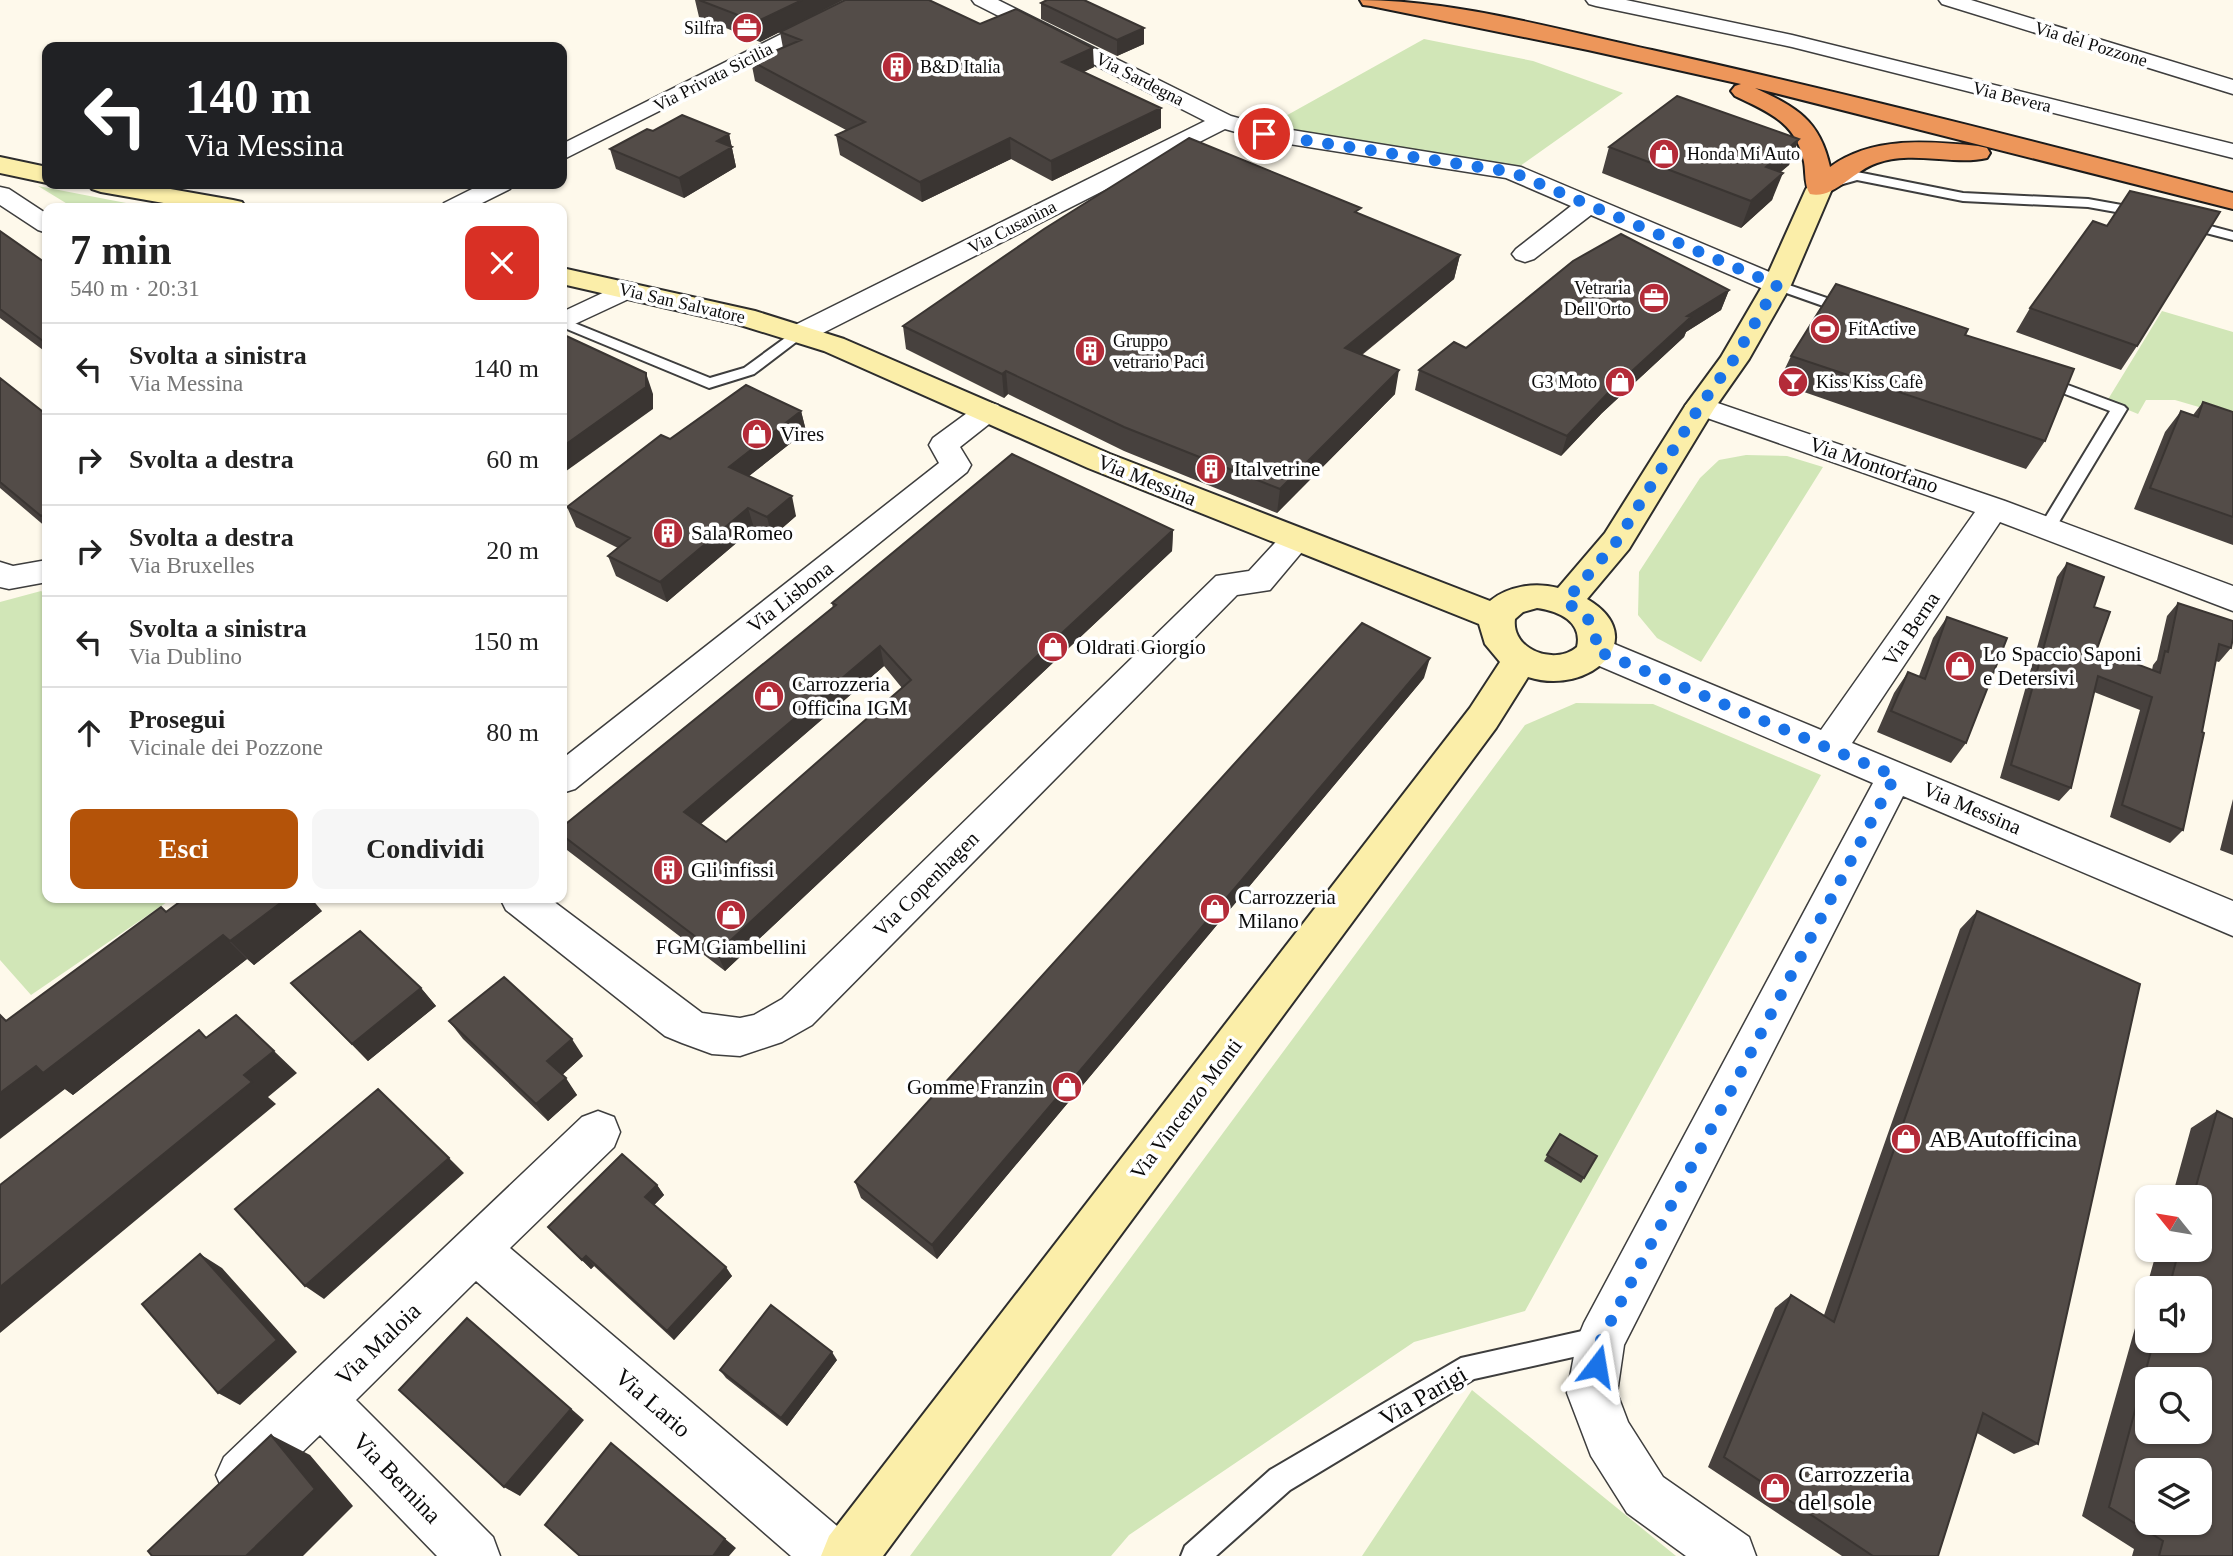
<!DOCTYPE html>
<html lang="it">
<meta charset="utf-8">
<style>
:root{--surface:#fff;--page:#f6f6f6;--text:#222;--muted:#767676;--line:#e0e0e0;--accent:#b45309}
body{margin:0;font-family:Georgia,serif;background:var(--page);color:var(--text);height:100vh;display:flex;flex-direction:column;font-size:26px;white-space:nowrap}
*{box-sizing:border-box;margin:0}
p{font-size:23px;color:var(--muted)}
.icon{flex:none;width:38px;height:38px;fill:none;stroke:currentColor;stroke-width:2;stroke-linecap:round;stroke-linejoin:round}
.map{position:relative;flex:1;overflow:hidden}
.panel{position:absolute;left:42px;top:203px;width:525px;height:700px;display:flex;flex-direction:column;background:var(--surface);border-radius:14px;box-shadow:0 2px 5px #0004}
.panel>*{flex:none}
.guide{position:absolute;left:42px;top:42px;width:525px;height:147px;border-radius:14px;box-shadow:0 2px 5px #0004;background:#202124;color:#fff;overflow:hidden}
.needle{width:46px;rotate:300deg}
.tools{position:absolute;left:2135px;top:1185px;display:grid;gap:14px}
.tools a{display:grid;place-items:center;width:77px;height:77px;border-radius:14px;background:var(--surface);box-shadow:0 2px 5px #0004;font-size:35px}
.pin{position:absolute;display:grid;place-items:center;width:60px;height:60px;color:#fff;margin:-30px;border:4px solid #fff;border-radius:50%;box-shadow:0 2px 7px #0007}
.me{position:absolute;width:77px;margin:-38px;rotate:14deg;stroke-linejoin:round;filter:drop-shadow(0 0 5px #0008)}
.turn{display:flex;align-items:center;gap:24px;height:147px;padding:0 28px;font-size:32px}
.turn .icon{width:91px;height:91px;stroke-width:2.5}
.turn b{display:block;font-size:49px;line-height:60px}
.round{display:grid;place-items:center;flex:none;width:74px;height:74px;border-radius:14px;background:var(--page)}
.overview{display:flex;align-items:center;justify-content:space-between;height:119px;padding:0 28px}
h1{font-size:42px;font-weight:700;line-height:52px}
.primary-button{display:flex;gap:14px;margin-top:auto;padding:14px 28px}
.primary-button a{flex:1;height:80px;border-radius:14px;background:var(--accent);color:#fff;font-size:28px;font-weight:700;line-height:80px;text-align:center}
.primary-button a+a{background:var(--page);color:var(--text)}
ul{padding:0;list-style:none}
li{display:flex;align-items:center;gap:21px;height:91px;padding:0 28px;border-top:2px solid var(--line)}
li div{flex:1}
li b{display:block;font-size:26px}
li em{font-style:normal}
.map>svg:first-child{display:block}
</style>
<div class="map">
<svg width="2233" height="1556" viewBox="0 0 2233 1556">
<rect width="100%" height="100%" fill="#fef9eb"/>
<path fill="#d1e6b7" d="M1424,39L1533,61L1623,93L1520,166L1295,132L1273,123Z
M38,186L152,208H74Z
M2162,311L2233,332V417L2175,400H2146L2138,414L2107,401Z
M1746,455L1787,456L1823,467L1701,662L1657,638L1638,615L1639,572L1700,478L1719,460Z
M41,591L47,595V898H173L31,995L0,960V602Z
M1576,703L1653,704L1821,775L1525,1311L1414,1342L1129,1535L1111,1556H910L1525,725Z
M1472,1390L1676,1556H1362Z"/>
<g fill="none" stroke-linecap="round" stroke-linejoin="round">
<g stroke="#3e3e3e" stroke-width="4">
<path id="lane" d="M1857,172L1963,193L2088,199L2144,209L2151,213L2144,217L2088,207L1963,201L1857,180L1829,188L1823,184L1842,174Z
M2184,219L2233,232V240L2179,226V220Z
M1777,281L1853,307L1855,310L1853,313H1843L1772,288L1770,285Z
M562,318L710,378L744,368L796,330L801,329L808,333L754,374L709,388L562,327Z
M2041,375L2124,406L2127,409L2053,532L2047,534L2039,528L2110,411L2036,383L2034,380L2036,377Z
M1600,1327L1609,1331L1613,1340L1609,1349L1474,1379L1290,1490L1216,1556H1181L1185,1546L1270,1470L1461,1358Z"/>
</g>
<g stroke="#3e3e3e" stroke-width="3">
<path id="street" d="M849,0H875L872,4L562,160V144Z
M972,0H998L1231,116L1267,126L1521,167L1786,279L1790,285L1786,291L1777,293L1768,291L1591,215L1534,259L1525,262L1516,259L1512,254L1516,249L1571,206L1506,178L1264,140L1225,129L811,339L801,341L791,339L787,333L791,327L1205,121L975,4Z
M1586,0H1626L1792,35L2233,144V158L1792,47L1596,6L1589,4Z
M1939,0H1971L2233,80V94L1942,4Z
M482,184H513L510,189L472,208H441L444,203Z
M0,187L9,189L47,214V233L38,230L0,205Z
M626,282L635,284L639,290L635,296L562,330V312Z
M1700,397L2005,501L2233,586V611L2000,522L1852,743L2233,901V936L1903,796L1624,1345L1617,1393L1628,1422L1663,1477L1749,1537L1756,1556H1686L1627,1513L1591,1456L1567,1393L1577,1340L1584,1323L1873,783L1583,659L1578,650L1583,641L1595,638L1607,641L1821,730L1975,512L1690,412L1685,406L1690,400Z
M988,402L998,405L1003,411L998,417L960,447L971,465L967,472L575,789L562,793V759L939,463L929,445L933,438L978,405Z
M1296,529L1307,532L1312,540L1270,590L1237,595L812,1025L782,1042L740,1056L712,1054L682,1043L665,1036L506,910L500,898H549L702,1013L740,1018L754,1015L782,999L1216,576L1249,571L1285,532Z
M47,560V582L9,589L0,587V562L13,566Z
M598,1111L614,1117L620,1132L614,1147L510,1248L850,1537L857,1556H791L476,1281L356,1400L493,1537L500,1556H437L320,1435L260,1493L242,1501L224,1493L216,1475L224,1457L582,1117Z"/>
</g>
<g stroke="#2d2d2d" stroke-width="4">
<path id="secondary" d="M0,157L47,167V183L0,173Z
M1819,181L1828,184L1832,189L1791,285L1749,359L1714,409L1629,549L1587,599C1653,638 1590,697 1528,677L1496,728L883,1556H821L829,1536L1470,708L1500,662L1485,644L1479,624L1088,468L824,351L737,324L562,284V268L755,311L844,339L1110,454L1490,601C1508,586 1535,582 1558,588L1605,533L1685,406L1721,357L1763,285L1806,189L1810,184ZM1537,608C1559,611 1583,622 1577,647C1555,666 1511,650 1515,619L1523,612Z
M88,184H142L233,200L242,202L246,208H192L101,192L92,189Z"/>
</g>
<g stroke="#1c1c1c" stroke-width="4">
<path id="highway" d="M1360,0C1455,0 1559,30 1652,50C1847,93 2040,143 2233,193V209L1755,88C1796,107 1820,120 1830,167C1872,136 1929,141 1978,146L1987,148L1990,153L1987,158C1954,166 1914,150 1877,163C1854,170 1833,200 1810,194C1804,185 1806,173 1804,162C1796,122 1768,112 1735,96L1731,91L1735,86L1741,84L1588,50L1371,6L1363,5Z"/>
</g>
<use href="#lane" fill="#fff" fill-rule="evenodd"/>
<use href="#street" fill="#fff" fill-rule="evenodd"/>
<use href="#secondary" fill="#fbeea9" fill-rule="evenodd"/>
<use href="#highway" fill="#ed965a" fill-rule="evenodd"/>
</g>
<path fill="#47413e" fill-rule="evenodd" d="M695,0H843L760,42L699,17Z
M1041,3L1144,44L1117,56L1041,19Z
M980,24L1094,67L1084,72L1161,128L1052,181L1011,159L922,202L840,155L836,135L846,130L755,81L751,61L783,48L780,32Z
M653,131L729,134L736,167L684,198L616,169L610,149Z
M1799,139L1789,165L1780,172L1772,200L1741,228L1602,173L1609,147Z
M1360,214L1460,255L1454,279L1362,355L1395,394L1277,513L1124,451L1008,394L1004,398L906,349L903,326Z
M0,231L47,264V353L0,318Z
M1729,290L1721,310L1686,332L1684,337L1602,413L1561,456L1415,390L1419,370L1466,348Z
M2030,308L2137,346L2121,370L2016,332Z
M1965,335L2045,441L2026,469L1778,383L1791,356Z
M0,378L47,415V528L0,488Z
M2203,402L2233,412V545L2134,509L2165,432L2181,411L2193,415Z
M801,411L806,431L749,476L796,516L772,537L754,528L667,602L616,576L608,556L618,548L576,527L567,507L670,439Z
M1173,530L1172,551L725,971L567,850L562,840V827L833,608L832,603ZM884,666L902,688L726,842L701,824Z
M2067,563L2094,607L2097,649L2152,670L2153,665L2157,660L2167,616L2178,603L2231,648L2219,662L2215,661L2183,830L2170,843L2110,817L2140,710L2094,692L2071,788L2059,801L2000,778L2057,577Z
M1947,617L1966,743L1951,763L1877,732L1894,693L1908,672L1919,676L1933,638Z
M1424,678L937,1259L861,1198L855,1182Z
M2233,799V855L2220,850Z
M322,911L254,965L247,959L73,1095L65,1089L7,1020L166,912Z
M1977,911L2038,1444L2014,1454L1977,1433L1938,1556H1842L1708,1467L1775,1308L1791,1295L1824,1315L1960,929Z
M291,983L421,988L436,1006L368,1061Z
M449,1021L583,1056L562,1075L577,1095L548,1121L463,1039Z
M2217,1111L2233,1556H2132L2134,1549L2082,1516L2157,1250H2200V1197H2172L2191,1128ZM2147,1288H2200V1340H2147Z
M1560,1134L1584,1178L1581,1183L1544,1161Z
M657,1185L664,1195L654,1205L732,1276L674,1340L594,1266L591,1269L548,1227Z
M837,1360L787,1426L726,1378L720,1370Z"/>
<path fill="#3a3532" d="M802,0H843L760,42L756,22Z
M1144,28V44L1117,56V40Z
M1093,48L1094,67L1063,81L1062,62Z
M1161,108V128L1052,181L1051,161Z
M729,134L736,167L684,198L679,178L717,141Z
M1010,138L1011,159L922,202L920,182Z
M1799,139L1789,165L1755,194L1766,167Z
M1783,173L1772,200L1741,228L1751,201Z
M1460,255L1454,279L1341,371L1345,348Z
M1729,290L1721,310L1686,332L1684,337L1602,413L1561,456L1567,436L1608,393L1687,316Z
M1399,370L1395,394L1277,513L1280,489Z
M1006,371L1008,394L1004,398L1002,374Z
M646,373L653,394V409L562,474V447Z
M801,411L806,431L735,487L729,467Z
M792,496L796,516L772,537L767,517Z
M748,508L754,528L667,602L660,582Z
M47,513V524L41,516Z
M1173,530L1172,551L725,971L717,953Z
M880,646L884,666L692,831L684,812Z
M1430,658L1424,678L937,1259L932,1245Z
M287,898H311L322,911L254,965L230,941Z
M223,935L247,959L73,1095L65,1089L0,1139V1093L36,1066Z
M421,988L436,1006L368,1061L352,1044Z
M572,1039L583,1056L559,1078L547,1061Z
M274,1051L297,1073L268,1097L276,1104L0,1333V1287L244,1075Z
M566,1078L577,1095L548,1121L536,1104Z
M449,1158L464,1173L324,1299L305,1286Z
M657,1185L664,1195L652,1207L645,1197Z
M200,1254L222,1268L297,1352L240,1405L218,1393Z
M586,1256L594,1266L591,1269L582,1260Z
M726,1267L732,1276L674,1340L667,1331Z
M482,1331L584,1420L520,1496L504,1487Z
M832,1352L837,1360L787,1426L781,1418Z
M271,1435L310,1455L353,1506L303,1556H246Z
M611,1443L736,1548L729,1556H713Z"/>
<path fill="#534c48" stroke="#3a3532" stroke-width="2" fill-rule="evenodd" d="M699,0H802L756,22Z
M845,0H929L980,24L1016,9L1093,48L1062,62L1161,108L1051,161L1010,138L920,182L836,135L865,122L751,61L801,40L780,32Z
M1047,0H1084L1144,28L1117,40L1041,3Z
M1677,96L1799,139L1766,167L1783,173L1751,201L1609,147Z
M682,115L729,134L717,141L732,147L679,178L610,149L647,129L653,131Z
M1189,138L1361,208L1355,212L1460,255L1345,348L1399,370L1280,489L1124,427L1006,371L1002,374L903,326L1044,229Z
M2130,191L2220,212L2137,346L2030,308L2093,221L2107,226Z
M0,231L47,264V344L0,309Z
M1621,234L1729,290L1687,316L1691,317L1608,393L1567,436L1419,370L1454,342L1466,348L1573,261Z
M1836,284L1968,329L1965,335L2074,369L2045,441L1791,356Z
M562,334L646,373V387L562,447Z
M0,378L47,415V513L41,516L0,482Z
M746,385L801,411L729,467L792,496L767,517L748,508L660,582L608,556L630,538L567,507L661,435L670,439Z
M2203,402L2233,412V517L2150,488L2181,411L2198,417Z
M1012,454L1173,530L717,953L562,835V827L836,605L832,603ZM880,646L911,680L726,842L684,812Z
M2067,563L2104,577L2094,607L2110,612L2097,649L2160,673L2165,651L2168,652L2178,603L2233,621V638L2231,648L2219,644L2202,732L2204,733L2183,830L2122,805L2152,697L2098,676L2071,788L2011,765Z
M1947,617L2007,638L1966,743L1891,711L1908,672L1925,679Z
M1362,623L1430,658L932,1245L855,1182Z
M185,898H287L230,941L223,935L43,1073L36,1066L0,1093V1015L6,1021L161,907L166,912Z
M1977,911L2140,984L2038,1444L1983,1413L1938,1556H1873L1724,1457L1791,1295L1834,1322Z
M360,931L421,988L352,1044L291,983Z
M504,977L572,1039L547,1061L566,1078L536,1104L449,1021Z
M236,1015L274,1051L244,1075L252,1082L0,1287V1185L199,1030L206,1038Z
M378,1089L449,1158L305,1286L235,1209Z
M2217,1111L2233,1119V1556H2159L2163,1541L2109,1507L2154,1340H2200V1288H2169L2179,1250H2200V1197H2193ZM2147,1379H2200V1432H2147ZM2147,1470H2200V1522H2147Z
M1560,1134L1597,1156L1584,1178L1547,1155Z
M622,1154L657,1185L645,1197L726,1267L667,1331L586,1256L582,1260L548,1227Z
M200,1254L277,1340L218,1393L142,1304Z
M771,1305L832,1352L781,1418L720,1370Z
M467,1318L571,1409L504,1487L399,1390Z
M271,1435L315,1489L246,1556H152L148,1551Z
M611,1443L725,1539L713,1556H580L545,1525Z"/>
<g fill="none" stroke-linecap="round" stroke-linejoin="round">
<path stroke="#1a73e8" stroke-width="12" stroke-dasharray="0 21.6" d="M1264,134L1512,172L1777,285L1734,359L1700,406L1617,541L1565,602C1585,613 1600,626 1595,650L1895,776L1601,1340L1597,1366"/>
</g>
<defs>
<g id="office-disc" transform="scale(1.575)"><circle r="9.5" fill="#b42b38" stroke="#fff"/><path d="M-6-3h4V-5.5h4V-3h4V5H-6ZM-1-4.5V-3h2v-1.5ZM-6 0V1H6V0Z" fill="#fff"/></g>
<g id="building-disc" transform="scale(1.575)"><circle r="9.5" fill="#b42b38" stroke="#fff"/><path d="M-4-6H4V6H1V3H-1V6H-4ZM-2.5-4.3h1.7v1.8h-1.7ZM.8-4.3h1.7v1.8H.8ZM-2.5-1h1.7V.8h-1.7ZM.8-1h1.7V.8H.8Z" fill="#fff"/></g>
<g id="shop-disc" transform="scale(1.575)"><circle r="9.5" fill="#b42b38" stroke="#fff"/><path d="M-5-2.5h2.3a2.7 3.5 0 0 1 5.4 0H5L5.5 6h-11ZM-1.5-2.5h3a1.5 2.3 0 0 0-3 0Z" fill="#fff"/></g>
<g id="stadium-disc" transform="scale(1.575)"><circle r="9.5" fill="#b42b38" stroke="#fff"/><path d="M0-5a6.5 5 0 1 0 0 10a6.5 5 0 1 0 0-10ZM-3.5-1.8h7v3.6h-7Z" fill="#fff"/></g>
<g id="bar-disc" transform="scale(1.575)"><circle r="9.5" fill="#b42b38" stroke="#fff"/><path d="M-6-5H6L.8 .8V4.5H3.5V6h-7V4.5H-.8V.8Z" fill="#fff"/></g>
</defs>
<g fill-rule="evenodd">
<use href="#office-disc" x="747" y="28"/>
<use href="#building-disc" x="897" y="67"/>
<use href="#shop-disc" x="1664" y="154"/>
<use href="#office-disc" x="1654" y="298"/>
<use href="#stadium-disc" x="1825" y="329"/>
<use href="#building-disc" x="1090" y="351"/>
<use href="#shop-disc" x="1620" y="382"/>
<use href="#bar-disc" x="1793" y="382"/>
<use href="#shop-disc" x="757" y="434"/>
<use href="#building-disc" x="1211" y="469"/>
<use href="#building-disc" x="668" y="533"/>
<use href="#shop-disc" x="1053" y="647"/>
<use href="#shop-disc" x="1960" y="666"/>
<use href="#shop-disc" x="769" y="696"/>
<use href="#building-disc" x="668" y="870"/>
<use href="#shop-disc" x="1215" y="909"/>
<use href="#shop-disc" x="731" y="915"/>
<use href="#shop-disc" x="1067" y="1087"/>
<use href="#shop-disc" x="1906" y="1139"/>
<use href="#shop-disc" x="1775" y="1488"/>
</g>
<g text-anchor="middle" dominant-baseline="central" stroke-width="7" stroke-linejoin="round" paint-order="stroke">
<g font-size="18" fill="#0b0b0b" stroke="#fff" text-anchor="start">
<text x="724" y="28" text-anchor="end">Silfra</text>
<text x="920" y="67">B&amp;D Italia</text>
<text x="1687" y="154">Honda Mi Auto</text>
<text x="1631" y="288" text-anchor="end">Vetraria<tspan x="1631" dy="21">Dell'Orto</tspan></text>
<text x="1848" y="329">FitActive</text>
<text x="1113" y="341">Gruppo<tspan x="1113" dy="21">vetrario Paci</tspan></text>
<text x="1597" y="382" text-anchor="end">G3 Moto</text>
<text x="1816" y="382">Kiss Kiss Cafè</text>
</g>
<g font-size="18" fill="#0b0b0b" stroke="#fff">
<text transform="translate(2091 44) rotate(17)">Via del Pozzone</text>
<text transform="translate(713 77) rotate(-27)">Via Privata Sicilia</text>
<text transform="translate(1140 79) rotate(27)">Via Sardegna</text>
<text transform="translate(2012 97) rotate(14)">Via Bevera</text>
<text transform="translate(1012 227) rotate(-27)">Via Cusanina</text>
<text transform="translate(682 303) rotate(13)">Via San Salvatore</text>
</g>
<g font-size="21" fill="#0b0b0b" stroke="#fff" text-anchor="start">
<text x="780" y="434">Vires</text>
<text x="1234" y="469">Italvetrine</text>
<text x="691" y="533">Sala Romeo</text>
<text x="1076" y="647">Oldrati Giorgio</text>
<text x="1983" y="654">Lo Spaccio Saponi<tspan x="1983" dy="24">e Detersivi</tspan></text>
<text x="792" y="684">Carrozzeria<tspan x="792" dy="24">Officina IGM</tspan></text>
<text x="691" y="870">Gli infissi</text>
<text x="1238" y="897">Carrozzeria<tspan x="1238" dy="24">Milano</tspan></text>
<text x="731" y="947" text-anchor="middle">FGM Giambellini</text>
<text x="1044" y="1087" text-anchor="end">Gomme Franzin</text>
</g>
<g font-size="21" fill="#0b0b0b" stroke="#fff">
<text transform="translate(1874 465) rotate(19)">Via Montorfano</text>
<text transform="translate(1147 480) rotate(22)">Via Messina</text>
<text transform="translate(790 597) rotate(-38)">Via Lisbona</text>
<text transform="translate(1911 629) rotate(-56)">Via Berna</text>
<text transform="translate(1972 808) rotate(23)">Via Messina</text>
<text transform="translate(926 884) rotate(-45)">Via Copenhagen</text>
<text transform="translate(1186 1109) rotate(-53)">Via Vincenzo Monti</text>
</g>
<g font-size="24" fill="#0b0b0b" stroke="#fff" text-anchor="start">
<text x="1929" y="1139">AB Autofficina</text>
<text x="1798" y="1474">Carrozzeria<tspan x="1798" dy="28">del sole</tspan></text>
</g>
<g font-size="24" fill="#0b0b0b" stroke="#fff">
<text transform="translate(378 1344) rotate(-44)">Via Maloia</text>
<text transform="translate(1423 1396) rotate(-30)">Via Parigi</text>
<text transform="translate(653 1403) rotate(41)">Via Lario</text>
<text transform="translate(397 1478) rotate(46)">Via Bernina</text>
</g>
</g>
</svg>
<div class="tools">
<a><svg class="needle" viewBox="-14 -14 28 28"><path d="M0-13l5 13h-10z" fill="#e53935"/><path d="M0 13l5-13h-10z" fill="#767676"/></svg></a>
<a><svg class="icon" aria-label="sound" viewBox="0 0 24 24"><path d="M4 9h4l5-4v14l-5-4H4zM17 9q2 3 0 6"/></svg></a>
<a><svg class="icon" aria-label="search" viewBox="0 0 24 24"><circle cx="10" cy="10" r="6"/><path d="M15 15l6 6"/></svg></a>
<a><svg class="icon" aria-label="layers" viewBox="0 0 24 24"><path d="M12 4l9 5-9 5-9-5zM3 14l9 5 9-5"/></svg></a>
</div>
<div class="pin" style="left:1264px;top:134px;background:#d93025"><svg class="icon" aria-label="arrive" viewBox="0 0 24 24"><path d="M6 21V4h12l-3 4 3 4H6"/></svg></div>
<svg class="me" style="left:1597px;top:1366px" viewBox="-20 -20 40 40"><path d="M0-17L14 15 0 8-14 15z" fill="#1a73e8" stroke="#fff" stroke-width="4"/></svg>
<div class="guide">
<div class="turn"><svg class="icon" aria-label="left" viewBox="0 0 24 24"><path d="M17 20v-9H6M10 6l-5 5 5 5"/></svg><div><b>140 m</b>Via Messina</div></div>
</div>
<section class="panel">
<div class="overview"><div><h1>7 min</h1><p>540 m · 20:31</p></div><a class="round" style="background:#d93025;color:#fff"><svg class="icon" aria-label="close" viewBox="0 0 24 24"><path d="M6 6l12 12M18 6L6 18"/></svg></a></div>
<ul>
<li><svg class="icon" aria-label="left" viewBox="0 0 24 24"><path d="M17 20v-9H6M10 6l-5 5 5 5"/></svg><div><b>Svolta a sinistra</b><p>Via Messina</p></div><em>140 m</em></li>
<li><svg class="icon" aria-label="right" viewBox="0 0 24 24"><path d="M7 20v-9h11M14 6l5 5-5 5"/></svg><div><b>Svolta a destra</b></div><em>60 m</em></li>
<li><svg class="icon" aria-label="right" viewBox="0 0 24 24"><path d="M7 20v-9h11M14 6l5 5-5 5"/></svg><div><b>Svolta a destra</b><p>Via Bruxelles</p></div><em>20 m</em></li>
<li><svg class="icon" aria-label="left" viewBox="0 0 24 24"><path d="M17 20v-9H6M10 6l-5 5 5 5"/></svg><div><b>Svolta a sinistra</b><p>Via Dublino</p></div><em>150 m</em></li>
<li><svg class="icon" aria-label="ahead" viewBox="0 0 24 24"><path d="M12 20V5M6 11l6-6 6 6"/></svg><div><b>Prosegui</b><p>Vicinale dei Pozzone</p></div><em>80 m</em></li>
</ul>
<div class="primary-button"><a>Esci</a><a>Condividi</a></div>
</section>
</div>
